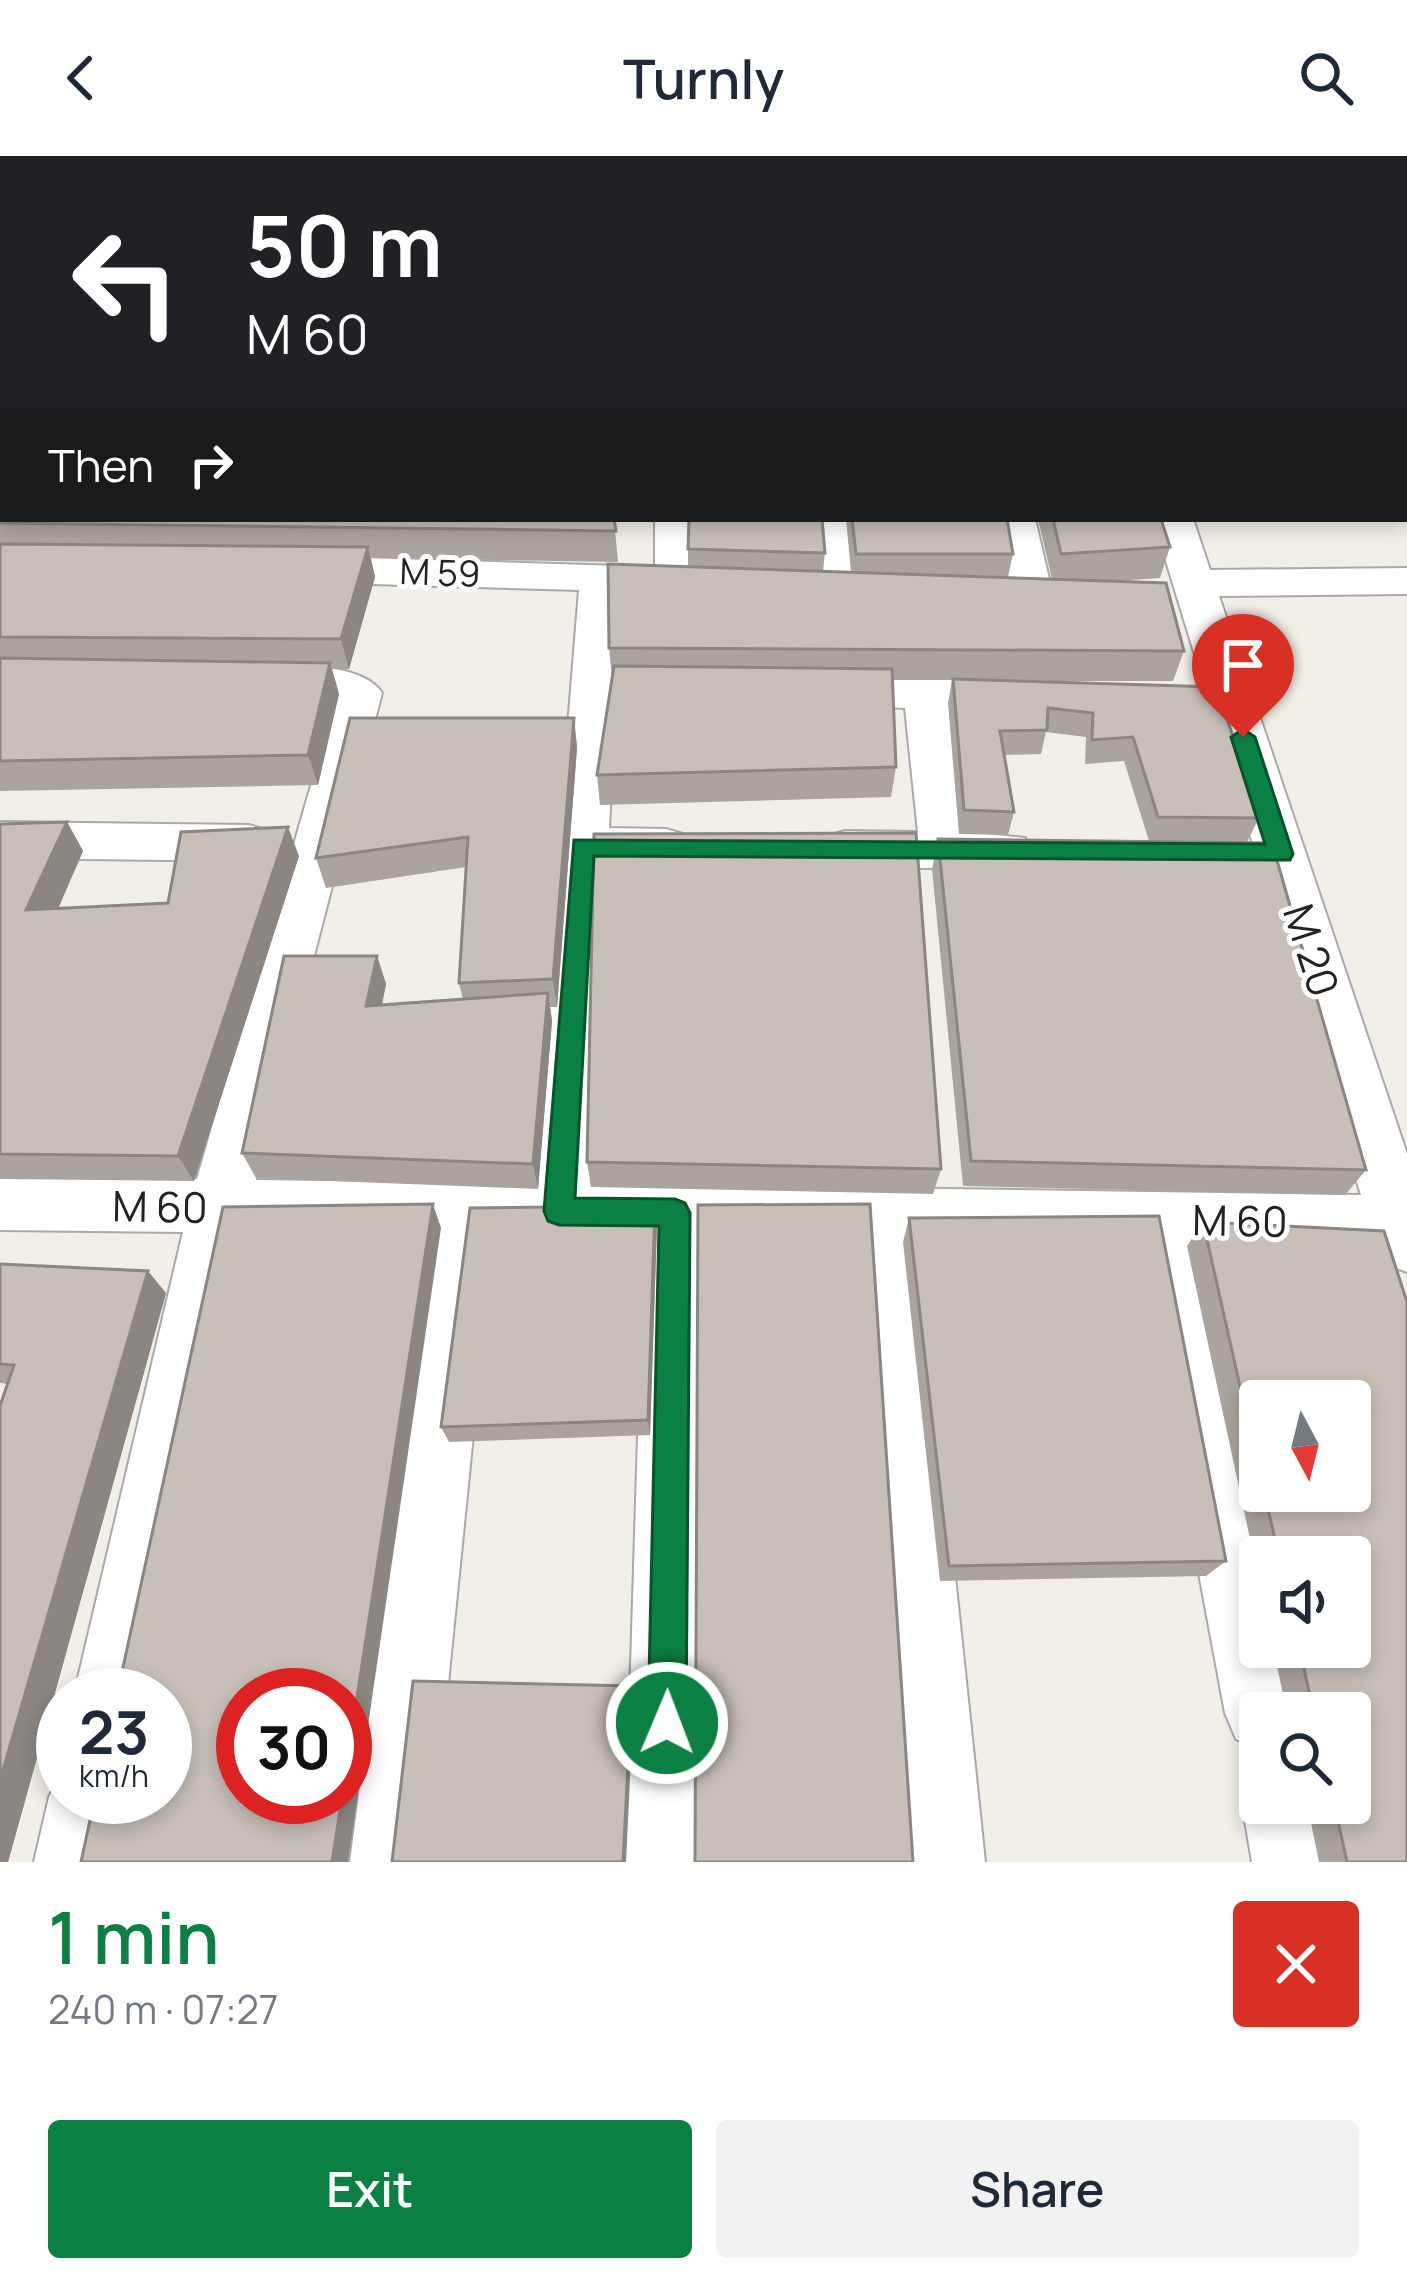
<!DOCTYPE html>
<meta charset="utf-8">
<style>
:root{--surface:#fff;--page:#f2f2f3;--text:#1f2937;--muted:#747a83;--accent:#0b8043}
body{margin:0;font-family:Manrope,sans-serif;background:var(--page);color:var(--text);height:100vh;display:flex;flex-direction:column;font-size:45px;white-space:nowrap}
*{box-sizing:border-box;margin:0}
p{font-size:39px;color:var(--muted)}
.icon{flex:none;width:66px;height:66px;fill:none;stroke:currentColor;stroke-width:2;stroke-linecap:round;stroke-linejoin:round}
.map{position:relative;height:1706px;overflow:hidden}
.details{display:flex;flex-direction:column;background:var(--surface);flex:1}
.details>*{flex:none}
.hud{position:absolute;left:0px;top:0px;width:1407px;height:366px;box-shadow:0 6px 18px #0003;background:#202124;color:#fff;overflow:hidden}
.needle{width:78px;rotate:173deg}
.tools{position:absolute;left:1239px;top:1224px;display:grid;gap:24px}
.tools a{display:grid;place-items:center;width:132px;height:132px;border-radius:12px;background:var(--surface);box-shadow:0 6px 18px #0003;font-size:60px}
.speed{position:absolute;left:36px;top:1512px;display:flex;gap:24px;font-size:60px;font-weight:700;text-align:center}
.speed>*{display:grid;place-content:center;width:156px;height:156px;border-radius:50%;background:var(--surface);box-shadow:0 6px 18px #0003;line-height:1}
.speed small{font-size:30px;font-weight:400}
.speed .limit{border:18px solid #d22;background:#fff;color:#111}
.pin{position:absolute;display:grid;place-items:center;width:102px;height:102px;color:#fff;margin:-123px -51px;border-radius:50% 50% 50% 0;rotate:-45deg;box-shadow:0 0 12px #0007}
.pin .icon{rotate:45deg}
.me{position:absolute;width:132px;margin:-66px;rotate:1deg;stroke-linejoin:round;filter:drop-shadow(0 0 9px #0008)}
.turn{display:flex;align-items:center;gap:42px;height:252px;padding:0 48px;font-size:54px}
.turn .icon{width:156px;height:156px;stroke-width:2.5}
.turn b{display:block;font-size:84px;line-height:102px}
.then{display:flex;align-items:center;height:114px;padding:0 48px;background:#0003;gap:24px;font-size:45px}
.round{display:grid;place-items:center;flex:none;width:126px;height:126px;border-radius:12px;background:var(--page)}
.overview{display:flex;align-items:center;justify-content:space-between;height:204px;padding:0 48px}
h1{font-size:72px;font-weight:600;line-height:90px;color:var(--accent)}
.button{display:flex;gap:24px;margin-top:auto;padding:24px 48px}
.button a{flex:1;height:138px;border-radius:12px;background:var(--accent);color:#fff;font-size:48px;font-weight:600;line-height:138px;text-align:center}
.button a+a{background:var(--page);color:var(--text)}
header{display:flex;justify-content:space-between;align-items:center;height:156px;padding:0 48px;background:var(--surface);font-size:54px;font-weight:600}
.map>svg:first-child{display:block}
</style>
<header><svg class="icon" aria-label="back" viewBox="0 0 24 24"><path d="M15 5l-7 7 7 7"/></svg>Turnly<svg class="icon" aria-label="search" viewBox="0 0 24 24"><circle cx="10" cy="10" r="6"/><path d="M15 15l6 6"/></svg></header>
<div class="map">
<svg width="1407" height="1706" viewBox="0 0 1407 1706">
<rect width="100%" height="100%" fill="#f2efe9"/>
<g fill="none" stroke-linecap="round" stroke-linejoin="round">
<g stroke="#a9a9a9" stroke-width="4">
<path id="minor" d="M678,0H706V3H678Z
M1041,0H1069L1070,3H1042Z
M1216,0H1244L1246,3H1218Z
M1404,7H1407V25H1404Z
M1404,198H1407V218H1404Z
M655,363H695L696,424L690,433L621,435L617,518L697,524L703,534L697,544L681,549L615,548L609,672L666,673L683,678L691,691L683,704L666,709L607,708L590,1028L1361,1039L1153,363H1193L1210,414L1407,412V438L1219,440L1407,998V1116L1385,1108L1379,1094L1199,1091L1266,1401H1260V1491H1285L1299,1557H1260V1594L1236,1583L1225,1557L1138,1090L920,1087L985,1706H905L859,1086L705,1084V1706H625L644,1083L493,1081L430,1706H350L432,1080L243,1077L148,1539H74L183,1076L0,1074V1020L197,1023L336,543L248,535L242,525L248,515C281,506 363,506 382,537L256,1024L531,1028L579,434L302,426L288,422L282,413L288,404L302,400L655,411Z
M815,363H855L863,440L857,449L842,453L827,449L821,440Z
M995,363H1035L1054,444L1048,453L1033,457L1018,453L1012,444Z
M818,521L1023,524L1039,528L1045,539L1039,550L1023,554L950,553L967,676L1025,682L1033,695L1025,708L1008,713L845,711L828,706L820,693L828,680L845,675L918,676L905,552L802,547L796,536L802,525Z
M0,666L249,669L266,674L274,687L266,700L249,705L0,702Z
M63,1613V1641H127L114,1706H34L49,1641Z
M1260,1617V1647H1320L1332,1706H1252L1242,1647L1254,1620Z"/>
</g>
<use href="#minor" fill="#fff" fill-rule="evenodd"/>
</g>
<path fill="#aba49e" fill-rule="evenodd" d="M0,0H66L64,3H3V222L0,221Z
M184,0H453L452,3H184Z
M0,292L614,363L618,406L371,402L375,421L349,513H332L339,538L318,629L0,635Z
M846,363H1007L1013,398L1008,421L1052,423L1038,363H1161L1170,391L1160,422L1115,425L1184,495L1173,525H1010L1217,531L1259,662L1247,686L1149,685L1124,605L1085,608L1086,581L1046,576L1041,598L1004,599L1014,656L1008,679L959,678L948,547L952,524H892L896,611L891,641L600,649L597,619L612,523L609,492L688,411V393L825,397L823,415L851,416Z
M574,562L577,592L557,851H550L552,865L538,1033L256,1022L242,997L377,800L386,828L382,849L463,843L459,827L466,711L326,732L316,702Z
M67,666L83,695L58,752L168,747L299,700L194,1025L0,1023V668Z
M938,683L1366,1014L1345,1039L963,1030L932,713Z
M587,1006L941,1013L933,1038L591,1031Z
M655,1050L657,1069L650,1279L449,1286L441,1271Z
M909,1062L1226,1405L1206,1420L940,1425L903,1086Z
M1203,1066L1384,1075L1407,1146V1706H1319L1307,1647H1350V1557H1287L1273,1491H1350V1401H1260V1429L1187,1090ZM1260,1245H1350V1335H1260Z
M0,1108L166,1137L8,1706H0L8,1228L0,1227Z"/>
<path fill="#8b8681" d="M37,0H66L64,3H38Z
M368,391L375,421L349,513L341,483Z
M330,507L339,538L318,629L308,599Z
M574,562L577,592L557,851L553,823Z
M67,666L83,695L45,783L26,754Z
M288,671L299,700L194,1025L178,1000Z
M377,800L386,828L376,878L366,850Z
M548,837L552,865L538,1033L533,1008Z
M433,1048L441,1072L348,1706H332L342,1641H345V1619Z
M655,1050L657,1069L650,1279L648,1264Z
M148,1115L166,1137L8,1706H0V1624Z
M632,1530L634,1538L626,1706H623Z"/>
<path fill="#c7bfb8" stroke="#8b8681" stroke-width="3" d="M184,0H440V2Z
M542,0H667V3H542Z
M0,8H3V53H0Z
M0,67H3V192H0Z
M0,292H3V363H614L616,375L0,367Z
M689,363H822L825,397L688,393Z
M852,363H1007L1013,398H856Z
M1053,363H1161L1170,391L1061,398Z
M0,388L368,391L341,483L0,481Z
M608,408L1166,427L1184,495L609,492Z
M0,502L330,507L308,599L0,605Z
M614,510L892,513L896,611L597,619Z
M953,523L1217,531L1259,662L1158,661L1133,581L1092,584L1093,557L1048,552L1047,574L1000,575L1014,656L964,654Z
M350,562H574L553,823L459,827L468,681L316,702Z
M67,666L26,754L168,747L181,676L288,671L178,1000L0,998V668Z
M916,677L941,1013L587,1006L594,678Z
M938,683L1272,687L1366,1014L971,1005Z
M284,800H377L366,850L548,837L533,1008L242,997Z
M433,1048L345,1619V1539H243V1641H342L332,1706H81L95,1641H165V1539H117L223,1051Z
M870,1048L913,1706H695L698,1049Z
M655,1050L648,1264L441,1271L470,1052Z
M1159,1060L1226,1405L949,1410L909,1062Z
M1203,1066L1384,1075L1407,1146V1706H1347L1334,1647H1350V1557H1314L1299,1491H1350V1401H1279L1264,1335H1350V1245H1260V1319Z
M0,1108L148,1115L0,1624V1250L14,1209L0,1208Z
M413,1525L632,1530L623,1706H392Z"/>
<path fill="#0b8043" stroke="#07532c" stroke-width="3" d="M1243,573L1255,581L1293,698L1290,704L594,700L575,1042L675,1043L685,1047L690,1057L686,1567L680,1580L667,1586L653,1580L648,1567L659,1070L559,1069L548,1065L544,1055L574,684L1265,688L1231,581Z"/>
<g text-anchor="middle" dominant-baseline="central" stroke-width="10" stroke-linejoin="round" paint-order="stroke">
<g font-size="36" fill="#222" stroke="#fff">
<text transform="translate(440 416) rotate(2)">M 59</text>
</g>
<g font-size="42" fill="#222" stroke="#fff">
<text transform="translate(1312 794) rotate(72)">M 20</text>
<text transform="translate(160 1050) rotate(1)">M 60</text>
<text transform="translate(1240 1064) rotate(1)">M 60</text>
</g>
</g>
</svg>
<div class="tools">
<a><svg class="needle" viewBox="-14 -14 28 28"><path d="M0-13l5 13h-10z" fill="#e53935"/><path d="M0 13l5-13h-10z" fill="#747a83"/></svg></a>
<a><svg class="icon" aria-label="sound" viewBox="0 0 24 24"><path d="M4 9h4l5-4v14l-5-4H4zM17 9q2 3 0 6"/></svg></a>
<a><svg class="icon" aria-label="search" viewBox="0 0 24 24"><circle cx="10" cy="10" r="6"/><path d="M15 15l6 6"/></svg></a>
</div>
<div class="speed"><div>23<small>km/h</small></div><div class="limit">30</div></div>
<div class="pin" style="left:1243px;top:581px;background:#d93025"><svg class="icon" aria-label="arrive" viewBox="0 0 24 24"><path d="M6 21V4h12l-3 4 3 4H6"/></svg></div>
<svg class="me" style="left:667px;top:1567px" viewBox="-20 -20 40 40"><circle r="17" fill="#0b8043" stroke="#fff" stroke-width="3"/><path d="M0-11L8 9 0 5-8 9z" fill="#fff"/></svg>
<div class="hud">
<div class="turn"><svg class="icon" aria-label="left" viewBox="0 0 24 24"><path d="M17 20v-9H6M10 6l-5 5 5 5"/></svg><div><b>50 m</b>M 60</div></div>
<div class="then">Then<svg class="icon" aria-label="right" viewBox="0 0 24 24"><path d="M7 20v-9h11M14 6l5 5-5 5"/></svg></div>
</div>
</div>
<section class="details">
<div class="overview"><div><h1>1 min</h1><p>240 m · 07:27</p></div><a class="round" style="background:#d93025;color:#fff"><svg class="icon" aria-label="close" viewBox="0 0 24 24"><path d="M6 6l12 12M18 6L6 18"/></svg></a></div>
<div class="button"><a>Exit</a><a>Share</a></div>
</section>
